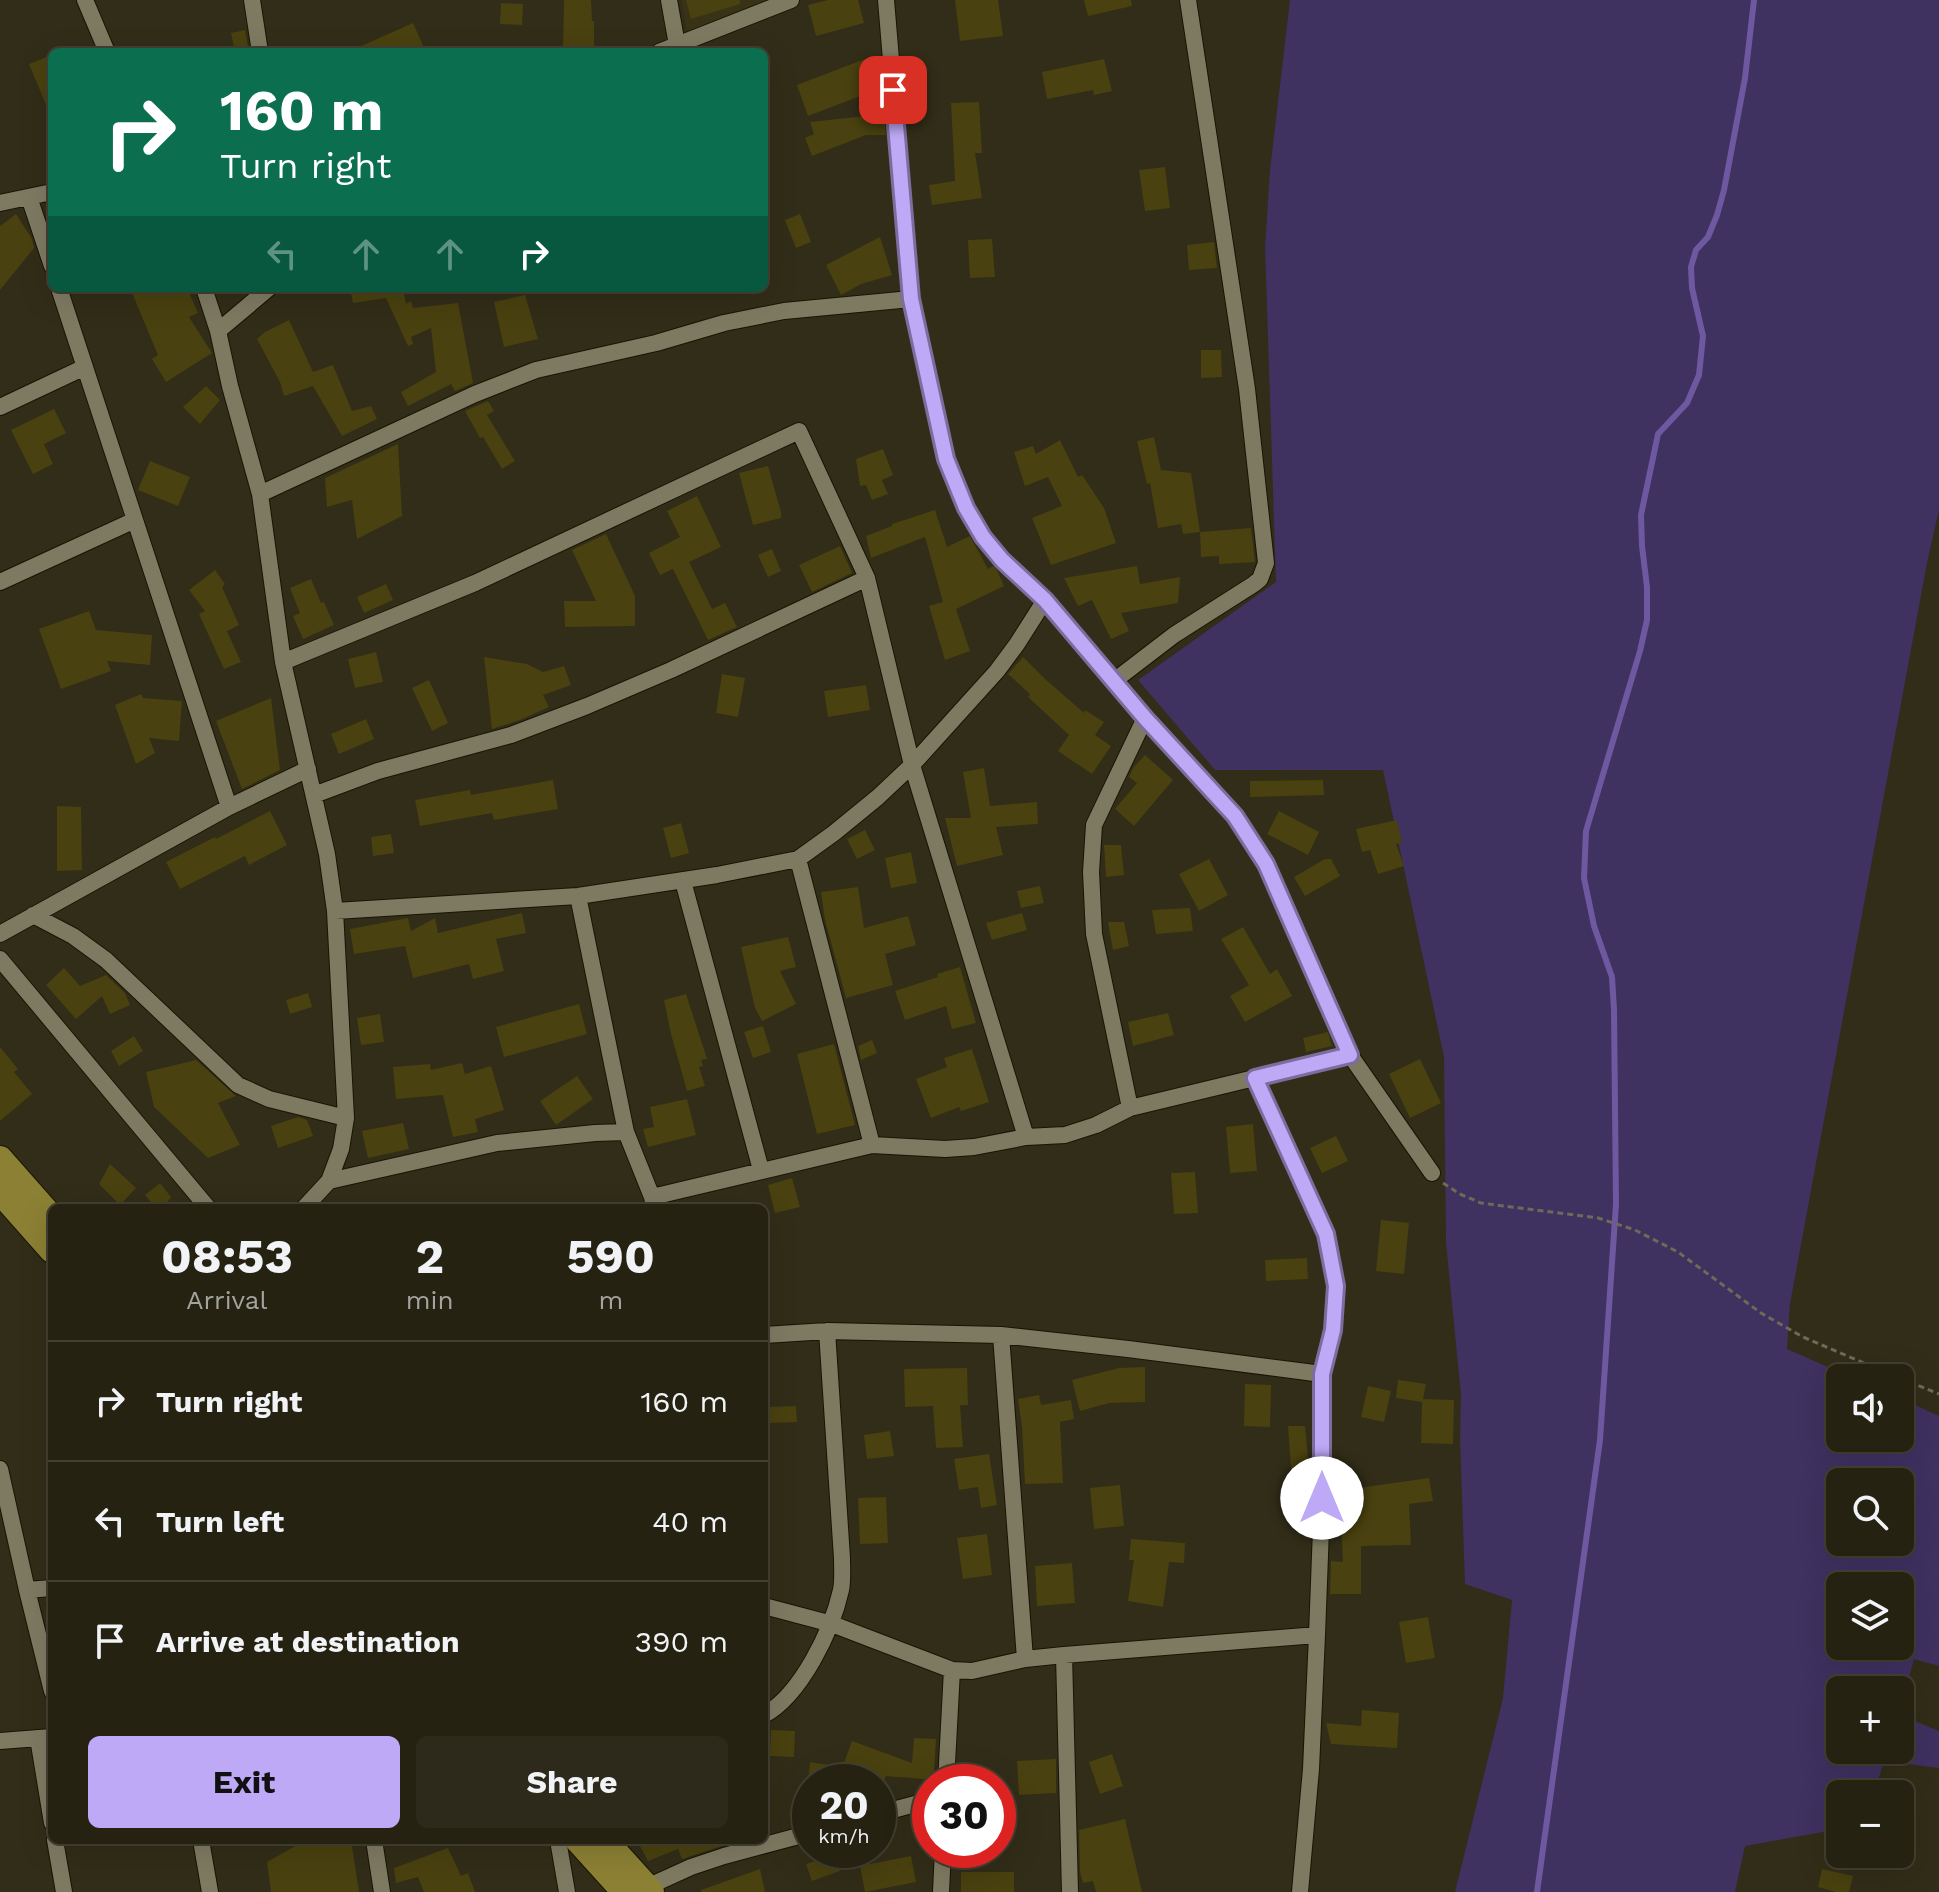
<!DOCTYPE html>
<meta charset="utf-8">
<style>
:root{--surface:#252212;--page:#2d2a1b;--text:#f1f3f6;--muted:#a3a49f;--line:#423f32;--accent:#bda9f5}
body{margin:0;font-family:"Work Sans",sans-serif;background:var(--page);color:var(--text);height:100vh;display:flex;flex-direction:column;font-size:30px;white-space:nowrap}
*{box-sizing:border-box;margin:0}
p{font-size:26px;color:var(--muted)}
.icon{flex:none;width:44px;height:44px;fill:none;stroke:currentColor;stroke-width:2;stroke-linecap:round;stroke-linejoin:round}
.map{position:relative;flex:1;overflow:hidden}
.details{position:absolute;left:48px;top:1204px;width:720px;height:640px;display:flex;flex-direction:column;background:var(--surface);border-radius:12px;box-shadow:0 8px 32px #0002,0 0 0 2px var(--line)}
.details>*{flex:none}
.guide{position:absolute;left:48px;top:48px;width:720px;height:244px;border-radius:12px;box-shadow:0 8px 32px #0002,0 0 0 2px var(--line);background:#0b6e4f;color:#fff;overflow:hidden}
.fabs{position:absolute;left:1826px;top:1364px;display:grid;gap:16px}
.fabs a{display:grid;place-items:center;width:88px;height:88px;border-radius:12px;background:var(--surface);box-shadow:0 8px 32px #0002,0 0 0 2px var(--line);font-size:40px}
.speed{position:absolute;left:792px;top:1764px;display:flex;gap:16px;font-size:40px;font-weight:700;text-align:center}
.speed>*{display:grid;place-content:center;width:104px;height:104px;border-radius:50%;background:var(--surface);box-shadow:0 8px 32px #0002,0 0 0 2px var(--line);line-height:1}
.speed small{font-size:20px;font-weight:400}
.speed .limit{border:12px solid #d22;background:#fff;color:#111}
.pin{position:absolute;display:grid;place-items:center;width:68px;height:68px;color:#fff;margin:-34px;border-radius:16px;box-shadow:0 4px 12px #0006}
.me{position:absolute;width:88px;margin:-44px;rotate:0deg;stroke-linejoin:round;filter:drop-shadow(0 0 6px #0008)}
.turn{display:flex;align-items:center;gap:28px;height:168px;padding:0 40px;font-size:36px}
.turn .icon{width:104px;height:104px;stroke-width:2.5}
.turn b{display:block;font-size:56px;line-height:68px}
.lanes{display:flex;align-items:center;height:76px;padding:0 40px;background:#0003;justify-content:center;gap:40px;direction:ltr}
.lanes .off{opacity:.35}
.eta{display:flex;justify-content:space-evenly;align-items:center;height:136px;text-align:center}
.eta b{font-size:48px;font-weight:700;line-height:56px}
.primary-button{display:flex;gap:16px;margin-top:auto;padding:16px 40px}
.primary-button a{flex:1;height:92px;border-radius:12px;background:var(--accent);color:#111;font-size:32px;font-weight:700;line-height:92px;text-align:center}
.primary-button a+a{background:var(--page);color:var(--text)}
ul{padding:0;list-style:none}
li{display:flex;align-items:center;gap:24px;height:120px;padding:0 40px;border-top:2px solid var(--line)}
li div{flex:1}
li b{display:block;font-size:30px}
li em{font-style:normal}
.map>svg:first-child{display:block}
</style>
<div class="map">
<svg width="1939" height="1892" viewBox="0 0 1939 1892">
<rect width="100%" height="100%" fill="#312d18"/>
<path fill="#383316" d="M681,0H777L687,32Z"/>
<path fill="#3f3160" fill-rule="evenodd" d="M1290,0H1939V510L1927,563L1790,1304L1787,1349L1853,1378H1840V1438H1900V1398L1939,1416V1666L1914,1659L1900,1713V1690H1840V1750H1900V1715L1939,1731V1768L1884,1761L1874,1794H1840V1829L1745,1846L1735,1892H1455L1503,1698L1512,1600L1465,1584L1460,1439L1461,1395L1446,1243L1444,1057L1383,770H1215L1138,680L1276,582L1265,247L1270,170ZM1840,1482H1900V1542H1840ZM1840,1586H1900V1646H1840Z"/>
<g fill="none" stroke-linecap="round" stroke-linejoin="round">
<path stroke="#6e58a0" stroke-width="6" d="M1537,1892L1600,1440L1616,1204L1614,1010L1612,977L1594,926L1584,878L1586,831L1640,651L1647,620V587L1642,546L1641,515L1658,434L1687,403L1699,375L1703,336L1692,288L1691,267L1696,250L1708,237L1717,215L1724,190L1745,78L1754,0"/>
</g>
<path fill="#49410f" d="M564,0H591L592,21H594V48H563Z
M686,0H740V4L691,19Z
M828,0H858L864,23L816,36L808,5Z
M955,0H998L1003,36L960,41Z
M1084,0H1131L1132,6L1088,16Z
M501,3L523,4L522,25L500,24Z
M413,23L426,52H348Z
M245,30L249,52H235L231,33Z
M52,55V119L29,64Z
M865,59L876,90L808,116L797,85Z
M1104,59L1112,91L1094,95L1093,90L1047,99L1042,72Z
M979,102L982,153H975L982,198L932,205L929,185L955,181L951,103Z
M884,114L886,135H866L812,156L805,138L814,134L810,122Z
M1165,167L1170,208L1145,211L1139,170Z
M16,214L32,239L34,248L0,290V226Z
M800,214L811,242L796,248L785,220Z
M880,237L892,275L861,284L841,295L826,265Z
M992,239L995,277L970,278L968,240Z
M1214,242L1217,268L1189,270L1187,245Z
M130,288H187L198,313L189,317L212,353L166,382L152,359L158,355Z
M350,288H403L406,304L411,301L413,308L458,303L473,383L455,391L451,384L408,406L401,392L436,372L431,328L411,337L413,344L408,346L386,298L353,303Z
M525,295L538,339L504,347L494,302Z
M289,320L313,372L333,365L352,411L371,406L377,419L342,436L313,386L284,396L280,382L257,339L265,332Z
M1201,350H1221L1222,377L1201,378Z
M206,386L220,400L200,424L183,407Z
M488,401L494,411L487,415L515,461L502,469L483,437L480,438L465,411Z
M54,409L66,433L44,444L53,464L33,474L11,430Z
M1154,437L1161,470L1191,473L1200,532L1183,534L1181,524L1158,528L1150,483L1147,484L1137,441Z
M1060,440L1078,477L1082,475L1104,508L1116,543L1051,565L1032,518L1062,506L1048,477L1025,486L1014,452L1033,446L1036,454Z
M398,444L402,516L357,539L352,500L327,507L325,478Z
M883,449L893,475L882,480L888,494L872,500L866,485L860,486L856,459Z
M150,461L190,477L178,506L138,490Z
M768,466L781,512V518L753,525L739,473Z
M697,496L721,547L689,562L712,609L725,603L737,627L708,640L673,569L660,575L649,553L680,537L667,511Z
M935,510L947,547L970,536L988,569L993,566L997,570L1004,586L956,609L970,651L945,660L929,606L943,602L925,537L871,558L866,536L892,526V524Z
M1251,528L1255,562L1219,564V556L1201,557L1200,532Z
M606,534L635,596V626L565,627L564,601H596L572,550Z
M840,546L852,573L812,592L799,565Z
M772,549L781,571L768,577L758,555Z
M1137,566L1140,584L1180,577L1178,603L1121,613L1129,631L1111,639L1092,600L1078,606L1064,578Z
M215,570L225,584L222,587L239,625L227,631L241,662L224,669L199,614L205,611L189,590Z
M311,579L321,603L324,602L334,625L303,639L293,616L300,613L290,588Z
M386,584L393,600L364,613L357,597Z
M89,611L96,630L152,635L150,665L107,661L111,671L61,689L39,629Z
M376,652L383,682L355,688L348,659Z
M484,657L527,664L543,672L564,666L571,685L543,695L549,707L520,720L492,729Z
M1023,657L1044,678L1084,713L1085,710L1104,722L1095,735L1111,746L1092,774L1058,751L1069,735L1028,697L1030,694L1008,674Z
M722,674L745,678L738,717L716,713Z
M429,680L448,723L432,731L412,688Z
M866,685L870,710L828,717L824,691Z
M141,694L143,698L182,701L179,741L149,738L155,753L136,764L115,705Z
M271,698L280,770L242,789L216,721Z
M366,719L374,739L339,754L331,734Z
M1145,755L1173,780L1134,826L1115,809L1137,783L1129,777L1133,768Z
M984,768L990,806L1037,802L1038,824L996,827L1003,855L957,866L945,818H971L963,772Z
M553,780L558,809L494,820L492,813L420,826L415,800L470,790L471,795Z
M1323,780L1324,795L1250,797V781Z
M57,806L81,807L82,870L57,871Z
M270,811L287,845L249,865L245,856L180,889L166,862L215,837L216,839Z
M1279,811L1319,832L1308,855L1267,834Z
M1397,820L1402,843L1396,844L1404,866L1378,874L1370,850L1362,852L1356,829Z
M681,823L689,853L671,858L663,828Z
M865,830L875,850L857,859L847,839Z
M391,834L394,853L373,856L371,837Z
M1104,845H1121L1124,875L1106,877Z
M911,852L917,883L891,888L885,858Z
M1209,859L1228,895L1199,911L1179,874Z
M1325,859H1331L1340,876L1305,896L1294,877Z
M1040,886L1044,903L1021,908L1017,891Z
M858,887L864,928L908,916L916,945L885,954L893,985L846,998L825,920L821,892Z
M1190,908L1193,931L1156,934L1152,910Z
M522,913L526,933L496,939L504,971L473,979L469,964L413,978L405,946L354,954L350,929L408,918L411,931L435,918L438,933Z
M1022,913L1027,930L992,940L986,923Z
M1108,922H1124L1129,946L1113,950Z
M1243,927L1270,974L1277,969L1292,996L1245,1022L1230,996L1249,985L1221,939Z
M788,937L796,967L780,971L796,1004L762,1021L755,1008L741,947Z
M960,967L976,1023L952,1029L946,1006L905,1020L895,991L938,977L937,974Z
M64,968L80,986L106,975L125,993L130,1005L110,1014L102,996L76,1019L46,985Z
M308,993L312,1007L290,1014L286,1000Z
M686,994L707,1059L701,1060L703,1066L699,1067L705,1086L687,1091L671,1034L664,1000Z
M579,1004L587,1034L504,1057L496,1027Z
M1168,1013L1174,1035L1133,1046L1128,1022Z
M380,1014L384,1042L361,1045L357,1018Z
M763,1026L771,1052L753,1058L744,1032Z
M1328,1032L1332,1046L1306,1052L1303,1038Z
M134,1036L143,1051L119,1066L111,1051Z
M872,1040L877,1053L861,1060L858,1046Z
M834,1044L855,1125L817,1134L797,1054Z
M0,1047L18,1069L14,1072L32,1094L0,1121Z
M972,1049L989,1102L961,1111L959,1107L931,1118L916,1079L947,1067L944,1058Z
M1420,1059L1441,1103L1410,1118L1389,1074Z
M196,1060L236,1096L218,1103L240,1145L208,1158L154,1107L146,1072Z
M462,1063L465,1074L491,1066L504,1110L475,1119L478,1132L453,1137L443,1095L396,1099L393,1067L430,1064L431,1070Z
M577,1076L593,1099L556,1125L540,1101Z
M687,1099L696,1135L648,1147L643,1129L654,1127L650,1107Z
M298,1117L307,1120L313,1136L278,1148L271,1126Z
M403,1123L409,1149L368,1158L362,1131Z
M1253,1124L1257,1171L1230,1173L1226,1127Z
M1336,1136L1348,1161L1322,1173L1310,1148Z
M110,1164L136,1188L120,1205L99,1184Z
M1195,1172L1198,1213L1174,1214L1171,1173Z
M792,1178L800,1207L775,1213L768,1185Z
M160,1183L171,1197L163,1208H156L145,1195Z
M1381,1220L1409,1223L1404,1274L1376,1271Z
M1307,1258L1308,1279L1266,1281L1265,1260Z
M1145,1367V1402L1109,1403L1080,1411L1072,1380L1119,1368Z
M967,1368L968,1405H960L963,1447L936,1448L933,1406L905,1407L904,1369Z
M1398,1380L1426,1384L1423,1399L1454,1400L1453,1444L1421,1443L1422,1402L1396,1398Z
M1245,1384L1271,1385L1270,1427L1244,1426Z
M1368,1386L1391,1391L1384,1422L1361,1417Z
M1039,1395L1041,1405L1071,1400L1074,1419L1060,1422L1063,1483L1025,1484L1022,1427L1018,1399Z
M796,1406L797,1422L769,1423L768,1407Z
M1288,1426H1305L1309,1467L1291,1469Z
M890,1431L894,1456L867,1459L864,1435Z
M989,1454L997,1505L981,1508L978,1487L959,1490L954,1459Z
M1429,1478L1433,1501L1409,1504L1411,1545L1361,1546V1594H1330L1331,1561L1343,1562L1341,1523H1349L1344,1490Z
M1120,1485L1124,1526L1094,1529L1090,1488Z
M886,1497L888,1543L860,1544L858,1498Z
M987,1534L992,1575L963,1579L957,1538Z
M1131,1539L1185,1543L1184,1563L1169,1562L1163,1607L1128,1601L1134,1560H1129Z
M1072,1563L1075,1603L1037,1606L1035,1566Z
M1428,1617L1435,1658L1406,1663L1399,1622Z
M1362,1710L1399,1713L1397,1748L1331,1744L1326,1723L1361,1726Z
M771,1730L795,1731L794,1757L770,1756Z
M914,1738L936,1739L934,1771L936,1772L935,1780L886,1776L882,1786L878,1785V1782H871L841,1771L852,1741L912,1763Z
M1112,1754L1123,1786L1100,1794L1089,1762Z
M1056,1759V1793L1019,1795L1017,1761Z
M810,1762L829,1765L827,1782H808Z
M1125,1819L1142,1892H1096L1093,1881L1083,1883L1080,1872L1079,1830Z
M306,1840H351L359,1892H271L267,1862Z
M651,1840H731V1843L682,1859L678,1849L648,1861L640,1846Z
M448,1848L461,1876L468,1873L475,1892H424L418,1877L396,1883L394,1868Z
M834,1854L840,1871L812,1881L806,1864Z
M911,1856L916,1882L865,1892L860,1866Z
M760,1869L765,1892H701V1890Z
M1822,1869L1853,1876L1849,1892H1836L1818,1887Z
M961,1872H1014V1892H961Z"/>
<g fill="none" stroke-linecap="round" stroke-linejoin="round">
<g stroke="#191502" stroke-width="18">
<path id="minor" d="M85,0L107,52
M252,0L260,52
M669,0L677,45
M886,0L911,299L946,459L966,508L983,537L1002,560L1045,600L1145,718L1235,816L1266,864L1350,1055L1432,1173
M659,52L791,0
M29,197L52,266
M0,203L52,192
M59,288L229,807
M204,288L218,331L230,386L260,494L283,662L327,854L335,911L346,1118L341,1149L329,1181L304,1208
M218,331L269,288
M0,407L85,367
M260,494L475,394L536,370L656,343L724,323L784,311L911,299
M0,582L135,520
M283,662L475,583L799,431L867,578L912,765L1026,1137
M1114,681L1174,635L1254,584L1260,579L1266,563L1247,389L1188,0
M314,795L378,771L511,735L587,706L671,670L867,578
M798,859L872,1145
M683,881L761,1170
M578,896L626,1132L652,1197L654,1206
M335,911L578,896L717,875L798,859L834,833L878,797L912,765L997,671L1017,644L1045,600
M33,915L73,936L106,960L238,1085L269,1099L346,1118
M0,934L229,807L308,769
M0,959L208,1208
M1255,1078L1326,1234L1336,1286L1333,1330L1322,1374L1321,1529L1317,1635L1311,1769L1300,1892
M1130,1108L1094,934L1091,872L1094,825L1145,718
M329,1181L497,1143L595,1133L626,1132
M652,1197L872,1145L945,1149L974,1147L1026,1137L1065,1135L1096,1125L1130,1108L1350,1055
M764,1335L827,1331L1001,1335L1128,1349L1322,1374
M1001,1335L1025,1659
M0,1469L27,1590L52,1691
M27,1590L52,1588
M764,1606L832,1624L952,1670L972,1671L1025,1659L1064,1655L1317,1635
M1064,1655L1070,1892
M764,1715C801,1695 832,1630 841,1590C843,1580 842,1569 842,1558L827,1331
M38,1738L52,1823
M0,1741L52,1737
M946,1782L952,1670
M878,1814L930,1800
M55,1840L64,1892
M201,1840L210,1892
M374,1840L382,1892
M558,1840L567,1892
M647,1887L691,1867L724,1856L810,1833
M941,1892L943,1850"/>
</g>
<g stroke="#191502" stroke-width="28">
<path id="primary" d="M0,1159L52,1218
M0,1191L52,1250
M578,1840L625,1892
M604,1840L651,1892"/>
</g>
<path stroke="#6e6a58" stroke-width="3" stroke-dasharray="6 4" stroke-linecap="butt" d="M1443,1183L1460,1194L1481,1203L1598,1218L1635,1230L1678,1252L1761,1313L1803,1337L1899,1378
M1900,1378L1939,1394"/>
<use href="#minor" stroke="#7e7a62" stroke-width="16"/>
<use href="#primary" stroke="#8c8034" stroke-width="26"/>
</g>
<g fill="none" stroke-linecap="round" stroke-linejoin="round">
<g stroke="#7b6e9f" stroke-width="20">
<path id="route" d="M893,90L911,299L946,459L966,508L983,537L1002,560L1045,600L1145,718L1235,816L1266,864L1350,1055L1255,1078L1326,1234L1336,1286L1333,1330L1322,1374V1498"/>
</g>
<use href="#route" stroke="#bda9f5" stroke-width="14"/>
</g>
</svg>
<div class="fabs">
<a><svg class="icon" aria-label="sound" viewBox="0 0 24 24"><path d="M4 9h4l5-4v14l-5-4H4zM17 9q2 3 0 6"/></svg></a>
<a><svg class="icon" aria-label="search" viewBox="0 0 24 24"><circle cx="10" cy="10" r="6"/><path d="M15 15l6 6"/></svg></a>
<a><svg class="icon" aria-label="layers" viewBox="0 0 24 24"><path d="M12 4l9 5-9 5-9-5zM3 14l9 5 9-5"/></svg></a>
<a>+</a>
<a>−</a>
</div>
<div class="speed"><div>20<small>km/h</small></div><div class="limit">30</div></div>
<div class="pin" style="left:893px;top:90px;background:#d93025"><svg class="icon" aria-label="arrive" viewBox="0 0 24 24"><path d="M6 21V4h12l-3 4 3 4H6"/></svg></div>
<svg class="me" style="left:1322px;top:1498px" viewBox="-20 -20 40 40"><circle r="19" fill="#fff"/><path d="M0-13L10 11 0 6-10 11z" fill="#bda9f5"/></svg>
<div class="guide">
<div class="turn"><svg class="icon" aria-label="right" viewBox="0 0 24 24"><path d="M7 20v-9h11M14 6l5 5-5 5"/></svg><div><b>160 m</b>Turn right</div></div>
<div class="lanes"><svg class="icon off" aria-label="left" viewBox="0 0 24 24"><path d="M17 20v-9H6M10 6l-5 5 5 5"/></svg><svg class="icon off" aria-label="ahead" viewBox="0 0 24 24"><path d="M12 20V5M6 11l6-6 6 6"/></svg><svg class="icon off" aria-label="ahead" viewBox="0 0 24 24"><path d="M12 20V5M6 11l6-6 6 6"/></svg><svg class="icon" aria-label="right" viewBox="0 0 24 24"><path d="M7 20v-9h11M14 6l5 5-5 5"/></svg></div>
</div>
<section class="details">
<div class="eta">
<div><b>08:53</b><p>Arrival</p></div>
<div><b>2</b><p>min</p></div>
<div><b>590</b><p>m</p></div>
</div>
<ul>
<li><svg class="icon" aria-label="right" viewBox="0 0 24 24"><path d="M7 20v-9h11M14 6l5 5-5 5"/></svg><div><b>Turn right</b></div><em>160 m</em></li>
<li><svg class="icon" aria-label="left" viewBox="0 0 24 24"><path d="M17 20v-9H6M10 6l-5 5 5 5"/></svg><div><b>Turn left</b></div><em>40 m</em></li>
<li><svg class="icon" aria-label="arrive" viewBox="0 0 24 24"><path d="M6 21V4h12l-3 4 3 4H6"/></svg><div><b>Arrive at destination</b></div><em>390 m</em></li>
</ul>
<div class="primary-button"><a>Exit</a><a>Share</a></div>
</section>
</div>
